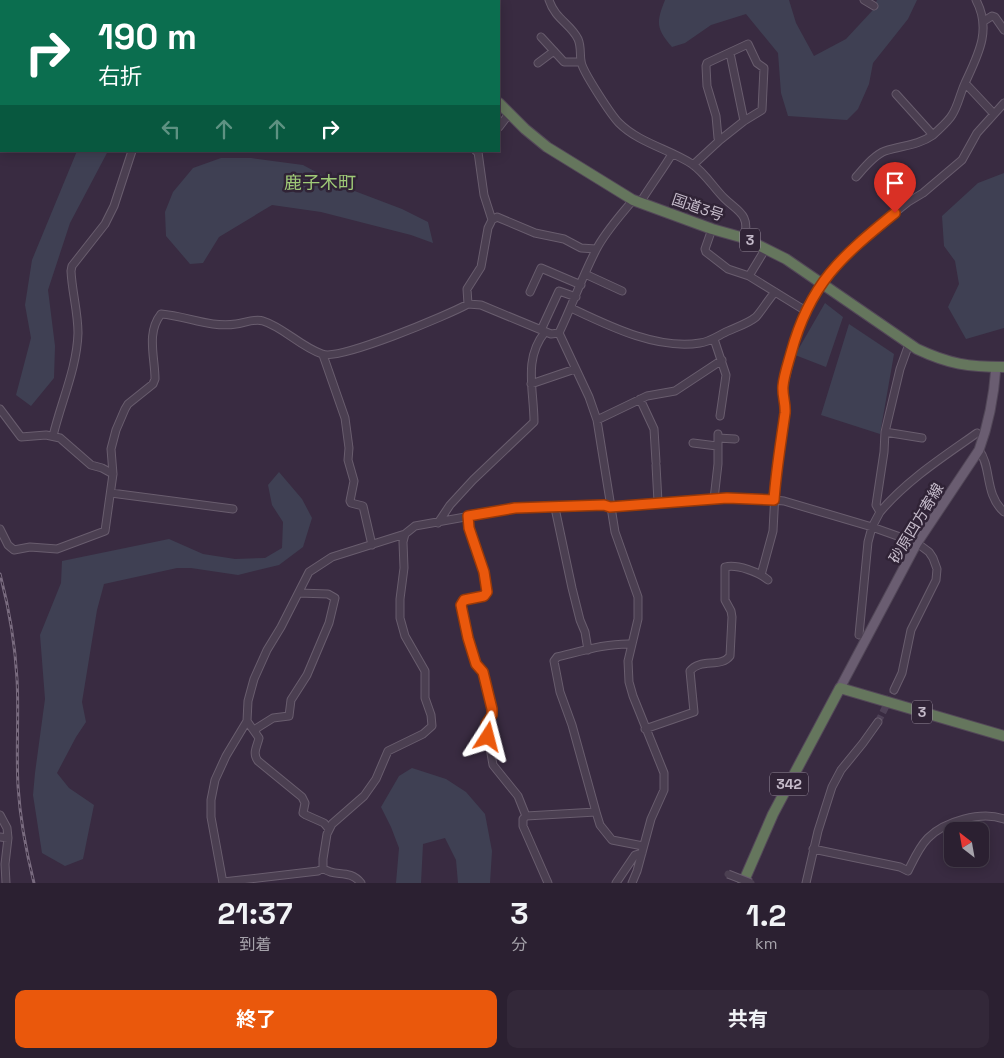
<!DOCTYPE html>
<html lang="ja">
<meta charset="utf-8">
<style>
:root{--surface:#2b2031;--page:#332839;--text:#f1f3f6;--muted:#a6a3ab;--line:#473e4d;--accent:#ea580c}
body{margin:0;font-family:"Space Grotesk","Noto Sans JP",sans-serif;background:var(--page);color:var(--text);height:100vh;display:flex;flex-direction:column;font-size:19px;white-space:nowrap}
*{box-sizing:border-box;margin:0}
p{font-size:16px;color:var(--muted)}
.icon{flex:none;width:28px;height:28px;fill:none;stroke:currentColor;stroke-width:2;stroke-linecap:round;stroke-linejoin:round}
.map{position:relative;height:883px;overflow:hidden}
.drawer{display:flex;flex-direction:column;background:var(--surface);flex:1}
.drawer>*{flex:none}
.top-card{position:absolute;left:0px;top:0px;width:500px;height:152px;box-shadow:0 2px 12px #0003,0 0 0 1px var(--line);background:#0b6e4f;color:#fff;overflow:hidden}
.needle{width:32px;rotate:329deg}
.fabs{position:absolute;left:944px;top:822px;display:grid;gap:10px}
.fabs a{display:grid;place-items:center;width:45px;height:45px;border-radius:10px;background:var(--surface);box-shadow:0 2px 12px #0003,0 0 0 1px var(--line);font-size:25px}
.pin{position:absolute;display:grid;place-items:center;width:42px;height:42px;color:#fff;margin:-51px -21px;border-radius:50% 50% 50% 0;rotate:-45deg;box-shadow:0 0 5px #0007}
.pin .icon{rotate:45deg}
.me{position:absolute;width:55px;margin:-28px;rotate:9deg;stroke-linejoin:round;filter:drop-shadow(0 0 4px #0008)}
.turn{display:flex;align-items:center;gap:18px;height:105px;padding:0 15px;font-size:22px}
.turn .icon{width:65px;height:65px;stroke-width:2.5}
.turn b{display:block;font-size:35px;line-height:42px}
.lanes{display:flex;align-items:center;height:48px;padding:0 15px;background:#0003;justify-content:center;gap:25px;direction:ltr}
.lanes .off{opacity:.35}
.eta{display:flex;justify-content:space-evenly;align-items:center;height:85px;text-align:center}
.eta b{font-size:30px;font-weight:700;line-height:35px}
.cta{display:flex;gap:10px;margin-top:auto;padding:10px 15px}
.cta a{flex:1;height:58px;border-radius:10px;background:var(--accent);color:#fff;font-size:20px;font-weight:700;line-height:58px;text-align:center}
.cta a+a{background:var(--page);color:var(--text)}
.map>svg:first-child{display:block}
</style>
<div class="map">
<svg width="1004" height="883" viewBox="0 0 1004 883">
<rect width="100%" height="100%" fill="#392b41"/>
<path fill="#3f4053" d="M665,0H789L796,23L814,56L846,39L872,11L877,0H917L908,19L873,63L869,84L858,109L847,120L788,116L781,93L778,53L746,14L711,25L685,43L672,47C656,28 656,23 665,0Z
M77,151H108L70,223L48,290L55,346L54,378L31,406L16,395L31,338L25,305L32,260Z
M221,158H251L303,165L344,187L402,209L428,222L433,243L411,235L321,212L272,205L219,237L203,263L190,264L166,236L165,212L173,192L193,168Z
M1004,173V328L966,339L948,307L959,284L955,261L944,246L942,216L978,183Z
M825,303L843,317L826,367L795,355Z
M849,324L894,354L880,434L821,415Z
M279,472L302,499L312,518L303,547L279,565L238,575L191,568H177L104,584L97,610L82,702L86,722L76,737L57,773L69,788L94,805L83,859L65,866L42,853L33,795L35,773L45,699L40,635L61,583L62,561L169,539L203,554L235,559L265,558L282,548L283,522L272,505L268,485Z
M412,768L446,779L466,792L485,814L492,851L490,883H458L456,860L445,838L423,844L421,883H396L399,848L391,827L381,807L399,776Z"/>
<g fill="none" stroke-linecap="round" stroke-linejoin="round">
<path stroke="#4e4156" stroke-width="7" stroke-dasharray="7 3.5" stroke-linecap="butt" d="M878,722L894,690"/>
<g stroke="#695d6e" stroke-width="9">
<path id="minor" d="M338,0L340,1
M391,0L393,1
M549,0C555,19 571,24 578,39C582,48 579,57 582,65C586,76 611,115 619,123C639,143 669,149 692,164C705,173 713,187 724,198C737,211 751,214 744,238
M864,0L874,6
M478,1L479,0
M984,21L992,16L995,17L1004,30
M541,37L564,62H581
M748,44L757,63L764,68L762,110L744,121L720,140L718,138L716,116L707,86L706,66L707,63Z
M730,53L744,121
M538,63L554,51
M965,83L994,114
M896,94L933,135C939,129 948,122 952,115C958,106 960,94 965,83C978,55 992,30 976,0
M499,127L509,114
M476,151L478,152L484,195L492,220
M693,165L720,140
M856,177C864,168 874,155 885,151C903,145 917,146 933,135
M640,203C650,186 662,171 672,154
M712,229L705,249L706,252L728,269L749,276L801,308L806,309
M585,274L622,291
M749,276L766,248
M530,292L541,268L581,285
M468,304L467,289L481,267L488,228L492,220L497,217L535,233L564,239L581,248L596,249
M571,308C609,326 657,350 700,343C710,342 719,335 728,331C737,327 749,323 756,317C763,309 768,300 775,292
M541,330L559,291L576,297
M714,339L726,375L720,416
M323,355L345,418L349,448L348,460L354,481L350,501L351,503L363,506L372,545
M531,384L575,369
M640,399L654,429L656,462
M0,409L21,437L46,435L60,438L91,465L102,468L113,474
M597,420L647,396L675,391L722,360
M885,432L922,438
M53,436C61,402 77,368 78,333C78,312 72,292 71,271L72,266L105,224L114,206L132,151
M718,438L735,439
M693,443L717,446
M979,450C992,467 984,494 1004,512
M656,465L658,502
M111,493L233,509
M714,499L718,464V434
M555,508L572,588L580,620L585,632L588,650
M880,512C907,480 943,457 977,433
M468,516L469,528L483,572L487,592L484,596L462,601L461,605L468,638L476,664L483,672L492,709V715L486,724L493,765L518,796L526,816
M438,523L450,505L473,480L534,422C534,390 523,359 545,332
M0,529L8,545L14,550L30,547L57,549L105,531L113,474L111,449L116,430L125,409L128,404L153,384L155,379C155,357 146,333 161,314C187,316 210,328 236,324C244,323 255,318 263,321C283,327 301,347 322,354C339,361 448,315 468,304L481,305L551,334L559,333
M761,575L773,531L776,473L785,408L783,388L795,339L806,309L821,283L839,261L863,238L908,202L923,193L962,160L977,133L1004,103
M859,635L868,542L872,527L880,512L876,505L884,452L885,432L900,369L909,344
M247,721L259,738C257,747 252,753 258,761L302,797L305,803L303,813L306,815L324,823L329,829
M645,729L694,712L690,671C700,658 721,668 730,656L732,617L731,611L725,600V567C737,564 759,572 768,580
M255,732L257,728L273,718L289,716L291,700L307,675L329,623L335,598L328,594L299,593
M596,812L572,725L560,692L554,661L557,657C582,651 607,643 632,644
M0,815L7,828L8,838L5,864L6,883
M526,816L596,812L600,825L612,840L643,846
M526,816L523,819V826L548,883
M0,837L8,838
M813,849L900,867L908,871C913,861 919,847 928,838C945,821 981,811 1004,819
M323,868V859L327,834L332,824L364,796L376,779L388,751L423,734L432,726L431,715L425,698V671L405,636L400,618V599L404,568L403,542L405,534
M223,882L318,871L323,868C334,878 349,868 361,883
M223,883L211,817V800L215,780L226,756L247,721L248,701L254,679L267,650L281,627L309,572L332,557L405,534L415,526L515,508L603,505L610,507L727,498L774,500L784,501L872,527L917,543L929,552L933,558L937,569L936,580L911,630L902,673L894,690
M616,883L635,855L642,853
M632,883L637,871L651,819L664,790V773L633,696L629,682L628,661L638,619V597L615,532L597,420L589,397L559,333C572,306 582,277 596,250C605,232 620,216 633,200
M806,883L818,831L832,787L841,770L863,743L878,722"/>
</g>
<g stroke="#514657" stroke-width="11">
<path id="major" d="M840,688L917,543L979,450C989,423 994,395 996,367"/>
</g>
<g stroke="#534758" stroke-width="12">
<path id="highway" d="M436,0L437,1
M499,103L525,129L547,147L633,200L712,229L744,238L786,259L917,349C949,364 968,367 1004,367
M743,883L773,814L840,688L1004,736"/>
</g>
<use href="#minor" stroke="#4b3f51" stroke-width="7"/>
<use href="#major" stroke="#6a5d71" stroke-width="9"/>
<use href="#highway" stroke="#65765d" stroke-width="10"/>
<g stroke="#796b7f" stroke-width="3">
<path id="rail" d="M0,574C9,608 15,644 17,679C19,714 16,750 18,786C20,818 26,851 34,883"/>
</g>
<use href="#rail" stroke="#302336" stroke-width="1" stroke-dasharray="4" stroke-linecap="butt"/>
<g stroke="#695d6e" stroke-width="9" stroke-linecap="butt">
<path id="minor-bridge" d="M728,874L751,883"/>
</g>
<use href="#minor-bridge" stroke="#4b3f51" stroke-width="7"/>
</g>
<g fill="none" stroke-linecap="round" stroke-linejoin="round">
<g stroke="#983908" stroke-width="12">
<path id="route" d="M488,737L486,724L492,715V709L483,672L476,664L468,638L461,605L464,600L484,596L487,592L484,572L469,528L468,516L515,508L604,505L610,507L727,498L774,500C776,471 781,442 785,413C786,404 782,395 783,386C784,375 788,364 791,353C810,283 841,257 895,213"/>
</g>
<use href="#route" stroke="#ea580c" stroke-width="9"/>
</g>
<g text-anchor="middle" dominant-baseline="central" stroke-width="5" stroke-linejoin="round" paint-order="stroke">
<g fill="#302336" stroke="#998e9e" stroke-width="1">
<rect x="740" y="228.5" width="20" height="23" rx="4"/>
<rect x="912" y="700.5" width="20" height="23" rx="4"/>
<rect x="770" y="772.5" width="38" height="23" rx="4"/>
</g>
<g font-size="14" font-weight="bold" fill="#c6bccb">
<text x="750" y="240">3</text>
<text x="922" y="712">3</text>
<text x="789" y="784">342</text>
</g>
<g font-size="15" fill="#c6bccb" stroke="#302336">
<text transform="translate(698 207) rotate(19)">国道3号</text>
<text transform="translate(916 523) rotate(-59)">砂原四方寄線</text>
</g>
<g font-size="18" fill="#9fca77" stroke="#302336">
<text x="320" y="182">鹿子木町</text>
</g>
</g>
</svg>
<div class="fabs">
<a><svg class="needle" viewBox="-14 -14 28 28"><path d="M0-13l5 13h-10z" fill="#e53935"/><path d="M0 13l5-13h-10z" fill="#a6a3ab"/></svg></a>
</div>
<div class="pin" style="left:895px;top:213px;background:#d93025"><svg class="icon" aria-label="arrive" viewBox="0 0 24 24"><path d="M6 21V4h12l-3 4 3 4H6"/></svg></div>
<svg class="me" style="left:488px;top:737px" viewBox="-20 -20 40 40"><path d="M0-17L14 15 0 8-14 15z" fill="#ea580c" stroke="#fff" stroke-width="4"/></svg>
<div class="top-card">
<div class="turn"><svg class="icon" aria-label="right" viewBox="0 0 24 24"><path d="M7 20v-9h11M14 6l5 5-5 5"/></svg><div><b>190 m</b>右折</div></div>
<div class="lanes"><svg class="icon off" aria-label="left" viewBox="0 0 24 24"><path d="M17 20v-9H6M10 6l-5 5 5 5"/></svg><svg class="icon off" aria-label="ahead" viewBox="0 0 24 24"><path d="M12 20V5M6 11l6-6 6 6"/></svg><svg class="icon off" aria-label="ahead" viewBox="0 0 24 24"><path d="M12 20V5M6 11l6-6 6 6"/></svg><svg class="icon" aria-label="right" viewBox="0 0 24 24"><path d="M7 20v-9h11M14 6l5 5-5 5"/></svg></div>
</div>
</div>
<section class="drawer">
<div class="eta">
<div><b>21:37</b><p>到着</p></div>
<div><b>3</b><p>分</p></div>
<div><b>1.2</b><p>km</p></div>
</div>
<div class="cta"><a>終了</a><a>共有</a></div>
</section>
